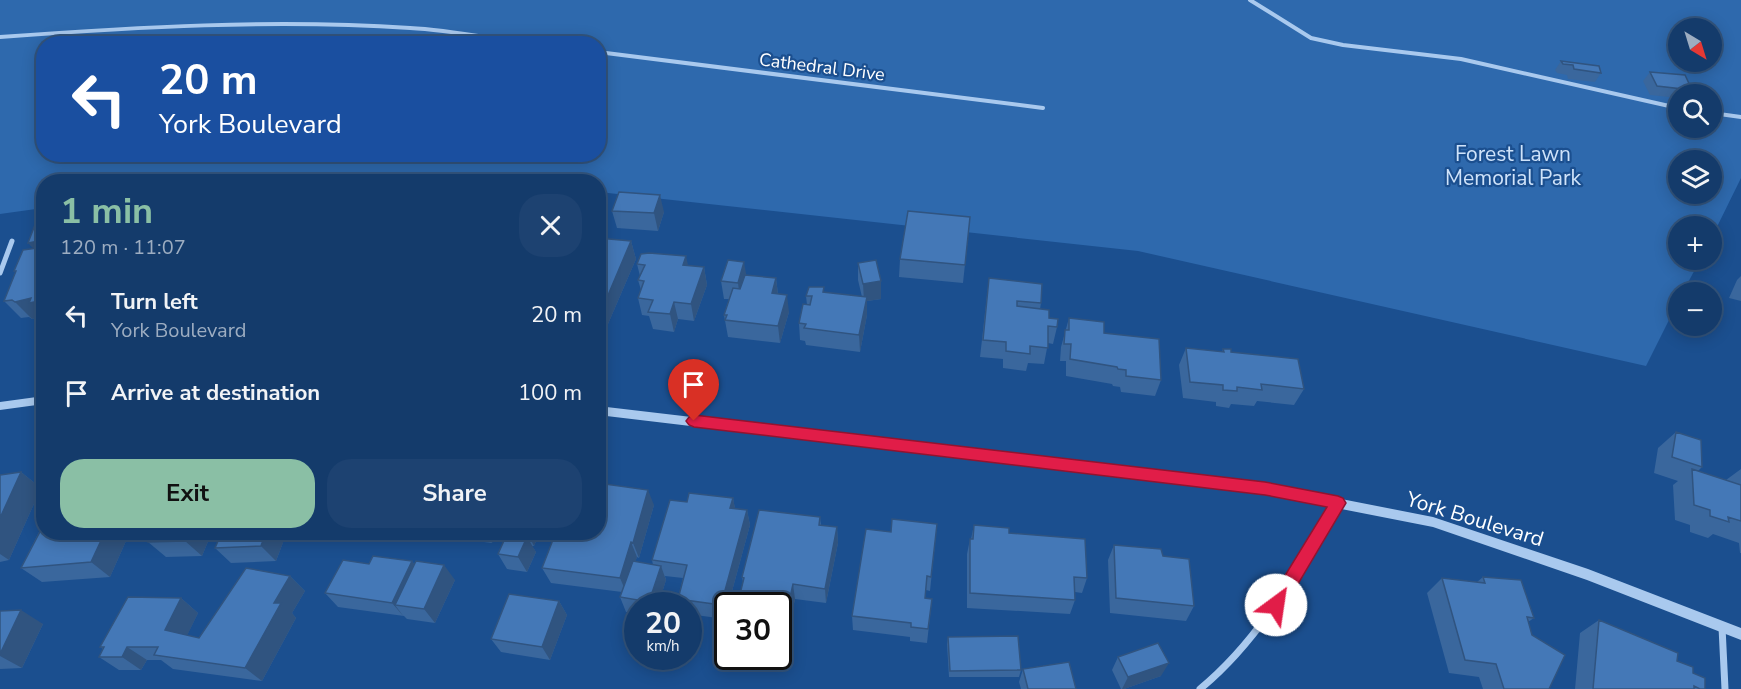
<!DOCTYPE html>
<meta charset="utf-8">
<style>
:root{--surface:#143b6b;--page:#1d4271;--text:#f1f3f6;--muted:#9dadc1;--line:#33557e;--accent:#8abfa5}
body{margin:0;font-family:"Nunito Sans",sans-serif;background:var(--page);color:var(--text);height:100vh;display:flex;flex-direction:column;font-size:22px;white-space:nowrap}
*{box-sizing:border-box;margin:0}
p{font-size:20px;color:var(--muted)}
.icon{flex:none;width:33px;height:33px;fill:none;stroke:currentColor;stroke-width:2;stroke-linecap:round;stroke-linejoin:round}
.map{position:relative;flex:1;overflow:hidden}
.panel{position:absolute;left:36px;top:174px;width:570px;height:366px;display:flex;flex-direction:column;background:var(--surface);border-radius:24px;box-shadow:0 3px 15px #0003,0 0 0 2px var(--line)}
.panel>*{flex:none}
.top-card{position:absolute;left:36px;top:36px;width:570px;height:126px;border-radius:24px;box-shadow:0 3px 15px #0003,0 0 0 2px var(--line);background:#1a4fa0;color:#fff;overflow:hidden}
.needle{width:39px;rotate:142deg}
.controls{position:absolute;left:1668px;top:18px;display:grid;gap:12px}
.controls a{display:grid;place-items:center;width:54px;height:54px;border-radius:50%;background:var(--surface);box-shadow:0 3px 15px #0003,0 0 0 2px var(--line);font-size:30px}
.speed{position:absolute;left:624px;top:592px;display:flex;gap:12px;font-size:30px;font-weight:700;text-align:center}
.speed>*{display:grid;place-content:center;width:78px;height:78px;border-radius:50%;background:var(--surface);box-shadow:0 3px 15px #0003,0 0 0 2px var(--line);line-height:1}
.speed small{font-size:15px;font-weight:400}
.speed .limit{border:3px solid #111;border-radius:9px;background:#fff;color:#111}
.pin{position:absolute;display:grid;place-items:center;width:51px;height:51px;color:#fff;margin:-62px -26px;border-radius:50% 50% 50% 0;rotate:-45deg;box-shadow:0 0 6px #0007}
.pin .icon{rotate:45deg}
.me{position:absolute;width:66px;margin:-33px;rotate:31deg;stroke-linejoin:round;filter:drop-shadow(0 0 4px #0008)}
.turn{display:flex;align-items:center;gap:21px;height:126px;padding:0 24px;font-size:27px}
.turn .icon{width:78px;height:78px;stroke-width:2.5}
.turn b{display:block;font-size:42px;line-height:51px}
.round{display:grid;place-items:center;flex:none;width:63px;height:63px;border-radius:24px;background:var(--page)}
.head{display:flex;align-items:center;justify-content:space-between;height:102px;padding:0 24px}
h1{font-size:36px;font-weight:700;line-height:45px;color:var(--accent)}
.primary-button{display:flex;gap:12px;margin-top:auto;padding:12px 24px}
.primary-button a{flex:1;height:69px;border-radius:24px;background:var(--accent);color:#111;font-size:24px;font-weight:700;line-height:69px;text-align:center}
.primary-button a+a{background:var(--page);color:var(--text)}
ul{padding:0;list-style:none}
li{display:flex;align-items:center;gap:18px;height:78px;padding:0 24px}
li div{flex:1}
li b{display:block;font-size:22px}
li em{font-style:normal}
.map>svg:first-child{display:block}
</style>
<div class="map">
<svg width="1741" height="689" viewBox="0 0 1741 689">
<rect width="100%" height="100%" fill="#1b4f8f"/>
<path fill="#2e69ad" fill-rule="evenodd" d="M0,0H1741V178L1712,237V226H1678V260H1700L1683,292H1678V302L1646,366L1138,251L599,192L598,182H375L292,179L269,182H44L43,208L0,214ZM1678,28H1712V62H1678ZM44,44H598V154H44ZM1678,94H1712V128H1678ZM1678,160H1712V194H1678Z"/>
<g fill="none" stroke-linecap="round" stroke-linejoin="round">
<path stroke="#a9c9ee" stroke-width="4" d="M1250,0L1311,38L1343,45L1461,59L1678,108
M0,37C136,27 273,19 410,28C451,30 492,39 532,44
M598,52L1043,108
M1712,113L1741,117"/>
<path stroke="#a9c9ee" stroke-width="5" d="M0,273L12,241"/>
<path stroke="#a9c9ee" stroke-width="7" d="M1722,627L1725,689
M1200,689C1261,639 1298,569 1338,503"/>
<path fill="#a9c9ee" fill-rule="evenodd" d="M44,396V404L0,410V402Z
M598,406L1265,484L1433,517L1588,569L1741,628V640L1587,580L1433,527L1265,494L598,415Z"/>
</g>
<path fill="#3a679d" d="M1561,61L1601,73L1595,82L1568,79L1567,75L1557,73L1555,70Z
M1650,72L1692,90L1689,94H1678V98L1650,95L1643,81Z
M598,206L602,207L607,224L601,238L631,241L636,259L608,324L598,323Z
M612,211L664,212L658,231L617,228Z
M38,217L42,316L32,319L29,317L21,318L4,301L16,272L14,271L33,248Z
M970,217L963,283L899,277L900,259Z
M858,263L881,281V299L867,301V315L860,352L806,345L805,341L800,340L799,323L807,305L806,296L825,293L862,297L858,280Z
M637,264L704,267L707,285L694,321L678,319L674,332L653,329L649,316L642,315L638,298L641,290L638,280L640,276Z
M746,275L776,278L778,294L789,312L780,343L728,337L724,315L729,299H724L721,281Z
M1741,276V301L1729,298L1737,280Z
M989,278L1041,303L1040,309L1057,327L1053,344L1048,343L1044,364L1028,363L1026,371L1003,368V359L980,357Z
M1069,318L1104,333L1161,380L1155,396L1121,392L1120,387L1113,386L1112,384L1066,376V361H1060L1061,347Z
M1186,348L1222,352L1223,349L1231,352L1304,389L1294,405L1257,401L1254,406L1231,404L1229,408L1216,406V402L1183,398L1179,365Z
M1676,432L1702,467L1698,471L1726,480L1741,469V553H1740L1739,543L1713,534L1708,538L1690,532V525L1675,520L1673,485L1678,481L1654,473L1658,448Z
M21,472L41,488L9,560L0,562V475Z
M733,498L735,509L747,510L750,525L728,606L725,619L688,614V606H680L678,599L683,578L665,576L666,580L658,606H638V613L626,612L620,597L622,592L551,583L542,568L654,505L639,558L637,557L635,562L653,565L652,560L687,502Z
M44,503V532H130L110,577L42,582L21,568L43,524L35,518Z
M820,517L821,525L837,527L838,543L826,603L795,599L781,666L735,659L734,657H778V606L743,582L742,577Z
M937,524L930,591L926,590L925,598L932,599L927,643L910,641V637L853,630L852,616L891,532Z
M974,525L1009,533L1087,578L1082,593L1075,592V600L1070,614L967,608V554L970,539H971Z
M212,532L202,556L166,557L148,542Z
M287,532L276,561L231,563L215,548Z
M354,532H429L426,539Z
M458,532H540L534,546H532L536,552L527,572L507,569L498,554L503,542L493,540L492,543L484,542L482,540L461,537Z
M1114,545L1163,556L1194,606L1186,621L1110,613L1108,560Z
M412,561L414,564L455,580L435,623L407,619L404,616L338,607L325,593L369,564Z
M290,576L305,591L292,613L296,618L262,681L173,669L161,660H147L141,670H119L99,657L103,649L100,647L181,598L198,613L187,635L199,638Z
M1483,577L1534,618L1528,622L1549,689H1483L1479,677L1449,673L1427,593L1442,578L1477,582Z
M559,601L567,615L550,660L501,652L491,639Z
M0,611L43,624L22,668L0,669Z
M1599,620L1677,661L1693,673L1705,689H1575L1580,633Z
M948,637L1021,670L1019,677H949L947,644Z
M1118,657L1161,676L1124,689H1121L1112,670Z
M1023,669L1076,689H1021L1019,682Z"/>
<path fill="#305480" d="M660,195L664,212L658,231L654,213Z
M602,207L607,224L598,243V215Z
M44,240V260L28,243Z
M631,241L636,259L608,324L603,307Z
M686,256L690,274L683,265Z
M744,262L747,279L740,300L738,283Z
M704,267L707,285L694,321L691,304Z
M776,278L778,295L772,293Z
M881,281V299L867,301V315L860,352L859,335L864,301L863,284Z
M787,295L789,312L780,343L778,326Z
M31,298L44,300V317L42,316L32,319L15,302Z
M674,302L678,319L674,332L670,314Z
M21,472L41,488L9,560L0,554V518Z
M648,490L654,505L639,558L633,543Z
M733,498L736,513L730,508Z
M747,510L750,525L728,606L725,619L721,605Z
M837,527L838,543L826,603L825,589Z
M105,532H130L110,577L91,562Z
M189,532H212L202,556L185,541Z
M266,532H287L276,561L261,546Z
M422,532H429L426,539Z
M486,532H488L493,540L492,543Z
M527,532H540L534,546Z
M527,537L536,552L527,572L518,557Z
M631,542L637,557L626,592L620,578Z
M412,561L423,576L395,605L404,617L392,603Z
M444,565L455,580L435,623L424,609Z
M661,566L666,580L658,606H651L649,602Z
M290,576L305,591L292,613L296,618L262,681L245,668L274,603Z
M793,584L795,599L781,666L778,651Z
M181,598L198,613L183,644L165,630Z
M559,601L567,615L550,660L542,647Z
M21,610L43,624L22,668L0,656V654Z
M127,647L147,660L141,670L122,657Z
M1169,663L1161,676L1124,689H1122L1128,677Z"/>
<path fill="#4478b7" stroke="#305480" stroke-width="1.5" d="M1561,61L1599,66L1601,73L1574,69L1573,65L1563,64Z
M1650,72L1685,75L1692,90L1657,86Z
M619,192L660,195L654,213L612,211Z
M598,206L602,207L598,215Z
M908,211L970,217L965,265L900,259Z
M44,216V240L28,243L38,217Z
M598,238L631,241L603,307H598Z
M44,247V300L29,303L31,298L15,302L12,300L4,301L16,271H14L23,250Z
M649,253L686,256L683,265L704,267L691,304L674,302L670,314L648,312L653,300L638,298L644,281L638,280L645,265L637,264L641,254Z
M728,260L744,262L738,283L721,281Z
M876,260L881,281L863,284L858,263Z
M745,275L776,278L772,293L787,295L778,326L725,320L727,315H724L733,288L740,289Z
M989,278L1042,284L1041,303L1017,301V306L1049,310V318L1058,319L1057,327L1048,326V348L1030,346V354L1006,351V342L983,340Z
M809,287H824L823,292L867,297L859,335L804,328L806,324L799,323L803,304L810,305L812,296H806Z
M1069,318L1104,322V333L1159,339L1161,380L1126,376V370L1118,369L1117,367L1070,359L1071,344H1064L1065,330H1069Z
M1186,348L1224,352L1223,349H1231V352L1298,359L1304,389L1261,384L1262,390L1237,387V391L1223,390V385L1190,382Z
M1676,432L1701,440L1702,467L1672,457Z
M1692,469L1741,485V521L1728,517L1729,522L1710,516V510L1694,505Z
M21,472L0,518V475Z
M605,484L648,490L633,543L631,542L620,578L542,568L556,532H598V487L604,488Z
M689,493L733,498L730,508L747,510L721,605L678,599L687,565L652,560L670,500L687,502Z
M44,503V518H35Z
M759,510L820,517L819,525L837,527L825,589L793,584L778,651V606H737L744,578L742,577Z
M892,519L937,524L931,577L927,576L925,598L932,599L928,629L911,627V623L852,616L866,529L891,532Z
M44,524V532H105L91,562L21,568Z
M974,525L1009,528V533L1085,539L1087,578L1074,577L1075,600L970,593V539H973Z
M153,532H189L185,541L148,542Z
M222,532H266L261,546L215,548Z
M507,534L527,537L518,557L498,554Z
M1114,545L1161,549L1163,556L1189,559L1194,606L1116,598Z
M373,556L412,561L392,603L325,593L343,560L369,564Z
M416,561L444,565L424,609L395,605Z
M633,561L661,566L649,602L620,597Z
M246,568L290,576L274,603H281L245,668L154,655L158,647H127L122,657H99L104,647H100L128,597L181,598L165,630L199,638Z
M1483,577L1521,580L1534,618L1527,617L1532,635L1565,655L1549,689H1504L1496,664L1465,660L1442,578L1485,583Z
M509,594L559,601L542,647L491,639Z
M21,610L0,654V611Z
M1599,620L1678,653L1677,661L1693,667V673L1705,678V689H1700L1694,686V689H1593Z
M1018,636L1021,670L950,671L948,637Z
M1158,643L1169,663L1128,677L1118,657Z
M1069,662L1076,689H1028L1023,669Z"/>
<path fill="#e11d48" stroke="#92132f" stroke-width="1.5" d="M694,415L1265,482L1338,496L1343,498L1346,503L1282,611L1276,613L1270,611L1267,605L1270,600L1327,507L1265,495L694,427L689,425L686,421L689,417Z"/>
<g text-anchor="middle" dominant-baseline="central" stroke-width="4.5" stroke-linejoin="round" paint-order="stroke">
<g font-size="18" fill="#fff" stroke="#1b4f8f">
<text transform="translate(822 67) rotate(7)">Cathedral Drive</text>
</g>
<g font-size="21" fill="#cfe3fa" stroke="#1b4f8f">
<text x="1513" y="154">Forest Lawn<tspan x="1513" dy="24">Memorial Park</tspan></text>
</g>
<g font-size="21" fill="#fff" stroke="#1b4f8f">
<text transform="translate(1475 519) rotate(17)">York Boulevard</text>
</g>
</g>
</svg>
<div class="controls">
<a><svg class="needle" viewBox="-14 -14 28 28"><path d="M0-13l5 13h-10z" fill="#e53935"/><path d="M0 13l5-13h-10z" fill="#9dadc1"/></svg></a>
<a><svg class="icon" aria-label="search" viewBox="0 0 24 24"><circle cx="10" cy="10" r="6"/><path d="M15 15l6 6"/></svg></a>
<a><svg class="icon" aria-label="layers" viewBox="0 0 24 24"><path d="M12 4l9 5-9 5-9-5zM3 14l9 5 9-5"/></svg></a>
<a>+</a>
<a>−</a>
</div>
<div class="speed"><div>20<small>km/h</small></div><div class="limit">30</div></div>
<div class="pin" style="left:694px;top:421px;background:#d93025"><svg class="icon" aria-label="arrive" viewBox="0 0 24 24"><path d="M6 21V4h12l-3 4 3 4H6"/></svg></div>
<svg class="me" style="left:1276px;top:605px" viewBox="-20 -20 40 40"><circle r="19" fill="#fff"/><path d="M0-13L10 11 0 6-10 11z" fill="#e11d48"/></svg>
<div class="top-card">
<div class="turn"><svg class="icon" aria-label="left" viewBox="0 0 24 24"><path d="M17 20v-9H6M10 6l-5 5 5 5"/></svg><div><b>20 m</b>York Boulevard</div></div>
</div>
<section class="panel">
<div class="head"><div><h1>1 min</h1><p>120 m · 11:07</p></div><a class="round"><svg class="icon" aria-label="close" viewBox="0 0 24 24"><path d="M6 6l12 12M18 6L6 18"/></svg></a></div>
<ul>
<li><svg class="icon" aria-label="left" viewBox="0 0 24 24"><path d="M17 20v-9H6M10 6l-5 5 5 5"/></svg><div><b>Turn left</b><p>York Boulevard</p></div><em>20 m</em></li>
<li><svg class="icon" aria-label="arrive" viewBox="0 0 24 24"><path d="M6 21V4h12l-3 4 3 4H6"/></svg><div><b>Arrive at destination</b></div><em>100 m</em></li>
</ul>
<div class="primary-button"><a>Exit</a><a>Share</a></div>
</section>
</div>
